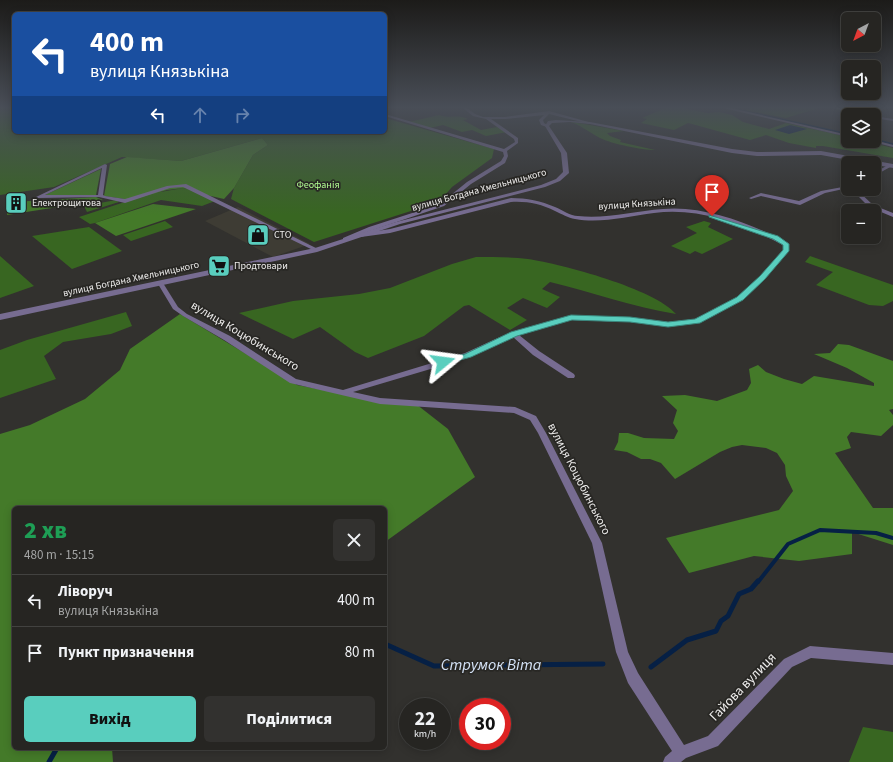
<!DOCTYPE html>
<html lang="uk">
<meta charset="utf-8">
<style>
:root{--surface:#262522;--page:#32312f;--text:#f1f3f6;--muted:#a4a5a5;--line:#424240;--accent:#59cebe}
body{margin:0;font-family:"Source Sans 3",sans-serif;background:var(--page);color:var(--text);height:100vh;display:flex;flex-direction:column;font-size:15px;white-space:nowrap}
*{box-sizing:border-box;margin:0}
p{font-size:13px;color:var(--muted)}
.icon{flex:none;width:22px;height:22px;fill:none;stroke:currentColor;stroke-width:2;stroke-linecap:round;stroke-linejoin:round}
.map{position:relative;flex:1;overflow:hidden}
.side{position:absolute;left:12px;top:506px;width:375px;height:244px;display:flex;flex-direction:column;background:var(--surface);border-radius:6px;box-shadow:0 2px 10px #0003,0 0 0 1px var(--line)}
.side>*{flex:none}
.banner{position:absolute;left:12px;top:12px;width:375px;height:122px;border-radius:6px;box-shadow:0 2px 10px #0003,0 0 0 1px var(--line);background:#1a4fa0;color:#fff;overflow:hidden}
.needle{width:26px;rotate:221deg}
.fabs{position:absolute;left:841px;top:12px;display:grid;gap:8px}
.fabs a{display:grid;place-items:center;width:40px;height:40px;border-radius:6px;background:var(--surface);box-shadow:0 2px 10px #0003,0 0 0 1px var(--line);font-size:20px}
.speed{position:absolute;left:399px;top:698px;display:flex;gap:8px;font-size:20px;font-weight:700;text-align:center}
.speed>*{display:grid;place-content:center;width:52px;height:52px;border-radius:50%;background:var(--surface);box-shadow:0 2px 10px #0003,0 0 0 1px var(--line);line-height:1}
.speed small{font-size:10px;font-weight:400}
.speed .limit{border:6px solid #d22;background:#fff;color:#111}
.pin{position:absolute;display:grid;place-items:center;width:34px;height:34px;color:#fff;margin:-41px -17px;border-radius:50% 50% 50% 0;rotate:-45deg;box-shadow:0 0 4px #0007}
.pin .icon{rotate:45deg}
.me{position:absolute;width:44px;margin:-22px;rotate:74deg;stroke-linejoin:round;filter:drop-shadow(0 0 3px #0008)}
.turn{display:flex;align-items:center;gap:14px;height:84px;padding:0 12px;font-size:18px}
.turn .icon{width:52px;height:52px;stroke-width:2.5}
.turn b{display:block;font-size:28px;line-height:34px}
.lanes{display:flex;align-items:center;height:38px;padding:0 12px;background:#0003;justify-content:center;gap:20px;direction:ltr}
.lanes .off{opacity:.35}
.round{display:grid;place-items:center;flex:none;width:42px;height:42px;border-radius:6px;background:var(--page)}
.summary{display:flex;align-items:center;justify-content:space-between;height:68px;padding:0 12px}
h1{font-size:24px;font-weight:800;line-height:30px;color:#1e9e55}
.action{display:flex;gap:8px;margin-top:auto;padding:8px 12px}
.action a{flex:1;height:46px;border-radius:6px;background:var(--accent);color:#111;font-size:16px;font-weight:800;line-height:46px;text-align:center}
.action a+a{background:var(--page);color:var(--text)}
ul{padding:0;list-style:none}
li{display:flex;align-items:center;gap:12px;height:52px;padding:0 12px;border-top:1px solid var(--line)}
li div{flex:1}
li b{display:block;font-size:15px}
li em{font-style:normal}
.map>svg:first-child{display:block}
</style>
<div class="map">
<svg width="893" height="762" viewBox="0 0 893 762">
<rect width="100%" height="100%" fill="#32312e"/>
<path fill="#3e3c34" d="M238,207L310,244L273,257L205,221Z"/>
<path fill="#386621" d="M0,108H14V132H385V118L494,149L492,158L452,187L439,202L314,242L231,199L234,188L253,155L268,145L262,138L181,161L122,157L54,187L0,195Z
M665,108H682L707,113L719,112L732,115L743,122L769,129L786,123L848,137V141H864L893,148V158L823,146H816V148L789,143L766,135L750,140L692,124L688,123L674,130L641,123L647,119L642,118Z
M752,108H819L786,118L746,110Z
M439,115C450,119 458,114 468,119L463,120L481,130L497,127L507,132L486,136L472,130L462,132L443,125L430,128L409,122Z
M567,121L624,131L607,133L610,136L621,140L620,142L655,150C642,150 612,144 600,138C589,132 579,124 567,121Z
M183,188L194,189L215,201L202,206L161,200L95,223L90,224L79,217L149,194Z
M116,200L119,202L87,212L84,206Z
M165,221L173,227L131,241L123,235Z
M704,221L711,223L708,227L733,239L702,254L695,251L690,254L671,246L697,233L686,227Z
M89,227L122,251L72,269L32,236Z
M0,256L34,286L0,298Z
M810,256L893,285V301L883,306L869,305L816,285L833,272L805,262Z
M476,257C494,257 511,257 528,259C562,264 655,289 676,314C633,307 592,292 550,282L542,289L560,297L547,308L523,298L507,308L527,320L510,330L469,305L464,306L424,336L368,358L355,352L320,327L293,339L239,313L293,301L359,294L390,288L452,264Z
M126,312L132,326L111,334L63,342L44,356L56,379L0,398V350L27,340Z
M863,727L893,732V762H849Z"/>
<path fill="#447a29" d="M262,138L268,145L253,155L234,188L224,199L202,194L194,189L183,188L167,190L131,200L104,196L110,164L127,157L181,161Z
M101,169L96,195H45Z
M96,197L103,200L7,215L9,203L13,202Z
M153,204L196,209L116,236L95,223Z
M180,314L297,385L380,401L416,404L448,429L475,477L385,542V508H14V748H112L113,762H0V434L30,425L85,399L120,370L130,349Z
M838,344L849,345L893,361V409L889,410L893,415V425L881,436L851,432L847,437L851,448L835,453L873,508H893V545L852,532V554L799,561L754,556L689,573L666,538L779,510L793,491L786,476L785,465L777,453L766,448L742,445L732,447L720,452L675,479L661,463L650,459H641L627,452L614,450L618,442L619,433H628L644,438L674,439L678,431L673,423L677,410L662,396L685,395L717,401L747,390L751,383L749,369L758,365L766,372L784,379L802,384L814,376L874,386V383L847,368L814,354L830,353Z"/>
<path fill="#062045" d="M790,125L807,129L789,134L775,130Z"/>
<g fill="none" stroke-linecap="round" stroke-linejoin="round">
<path stroke="#062045" stroke-width="1.5" d="M740,110L848,134
M874,139L893,144"/>
<path stroke="#062045" stroke-width="4" d="M758,582L788,544L820,530L876,533L893,538"/>
<path stroke="#062045" stroke-width="5" d="M385,644L434,666L603,664
M651,667L687,640L716,631L721,621L728,616L739,594L751,589L758,581
M49,762L57,748"/>
<path fill="#776c91" fill-rule="evenodd" d="M463,108H467L475,114L483,117H505L549,111L592,123L590,124L549,114L543,120L544,123L549,126L547,127L541,125L539,120L544,115L505,119H491L518,138V143L507,151L508,156L505,163L471,184L444,206L364,233L390,229L511,198C527,198 541,201 555,207C563,210 570,216 578,216C607,219 634,211 663,209C704,205 752,224 788,243L789,250L765,278L742,299L699,322L668,326L630,322L571,320L519,335L539,351L574,374L575,376L574,378H568L533,355L513,337L471,357L353,392L380,398L515,407L536,416L546,433L602,543L628,652L638,673L684,745L708,736L784,659L810,646L893,653V665L811,658L792,667L718,746L686,758L681,762H663L665,757L672,751L628,683L616,652L592,543L538,433L530,420L514,413L380,404L290,383L224,340L183,316L173,309L158,284L159,283H163L178,307L187,314L230,336L296,379L343,390L465,353L511,332L571,316L630,318L668,322L695,319L738,297L761,276L783,250V245C744,224 699,207 654,213C628,216 601,224 575,219C568,218 562,214 555,211C541,204 527,201 511,202L390,233L361,237L358,235L347,240H343V238L369,227L440,204L467,182L501,161L504,156L503,152L385,116V114L504,149L515,142L514,139L486,119L473,116Z
M723,108H731L848,135V137Z
M833,108H841L868,115H861Z
M874,116L893,119V121L874,118Z
M874,140L893,145V147L869,141Z
M105,164L107,165L103,195L105,196L125,199L167,186L186,184L320,250L315,251L183,187L170,188L125,203L99,197L38,198L36,197ZM102,168L98,195H45Z
M888,165L892,166L874,176V173Z
M848,186V188L825,193L800,205L761,196L751,199L749,198L761,193L799,201L821,191Z
M851,189H856L873,205L893,213V217L869,207Z"/>
<path fill="#776c91" fill-rule="evenodd" d="M556,120L590,122L732,149L757,152L821,151L893,164V168L821,155L757,156L732,153L590,124L570,122L552,123L549,126L567,153L569,173L560,181L545,187L400,224L317,252L0,320V314L315,248L396,222L541,185L556,179L563,172L561,153L545,126L548,121Z"/>
</g>
<linearGradient id="sky" x2="0" y2="1"><stop stop-color="#1c1b19"/><stop offset="0.5" stop-color="#494e57"/><stop offset="1" stop-color="#494e57" stop-opacity="0"/></linearGradient>
<rect width="893" height="215" fill="url(#sky)"/>
<path fill="#59cebe" stroke="#3a867c" d="M709,215L778,236L789,244V251L765,279L743,300L700,323L668,327L630,322L572,320L517,336L471,357L443,365L439,362L440,360L465,354L511,332L571,315L630,317L668,322L695,319L737,297L760,276L783,250V245L773,239L709,217Z"/>
<defs>
<g id="building-square" transform="scale(1.15)"><rect x="-9" y="-9" width="18" height="18" rx="4" fill="#59cebe" stroke="#282724"/><path d="M-4-6H4V6H1V3H-1V6H-4ZM-2.5-4.3h1.7v1.8h-1.7ZM.8-4.3h1.7v1.8H.8ZM-2.5-1h1.7V.8h-1.7ZM.8-1h1.7V.8H.8Z" fill="#111"/></g>
<g id="shop-square" transform="scale(1.15)"><rect x="-9" y="-9" width="18" height="18" rx="4" fill="#59cebe" stroke="#282724"/><path d="M-5-2.5h2.3a2.7 3.5 0 0 1 5.4 0H5L5.5 6h-11ZM-1.5-2.5h3a1.5 2.3 0 0 0-3 0Z" fill="#111"/></g>
<g id="supermarket-square" transform="scale(1.15)"><rect x="-9" y="-9" width="18" height="18" rx="4" fill="#59cebe" stroke="#282724"/><path d="M-6-5.5h2.5l.6 2H6L4.5 2H-2.5L-4.4-4H-6ZM-1.5 3.2a1.3 1.3 0 1 0 .1 0ZM3 3.2a1.3 1.3 0 1 0 .1 0Z" fill="#111"/></g>
</defs>
<g fill-rule="evenodd">
<use href="#building-square" x="16" y="203"/>
<use href="#shop-square" x="258" y="235"/>
<use href="#supermarket-square" x="219" y="266"/>
</g>
<g text-anchor="middle" dominant-baseline="central" stroke-width="3.5" stroke-linejoin="round" paint-order="stroke">
<g font-size="10" fill="#b1fc91" stroke="#282724">
<text x="318" y="185">Феофанія</text>
</g>
<g font-size="10" fill="#eeedec" stroke="#282724">
<text transform="translate(479 190) rotate(-15)">вулиця Богдана Хмельницького</text>
<text transform="translate(637 204) rotate(-4)">вулиця Князькіна</text>
<text transform="translate(131 279) rotate(-12)">вулиця Богдана Хмельницького</text>
</g>
<g font-size="10" fill="#eeedec" stroke="#282724" text-anchor="start">
<text x="32" y="203">Електрощитова</text>
<text x="274" y="235">СТО</text>
<text x="234" y="266">Продтовари</text>
</g>
<g font-size="12" fill="#eeedec" stroke="#282724">
<text transform="translate(245 336) rotate(31)">вулиця Коцюбинського</text>
<text transform="translate(579 479) rotate(63)">вулиця Коцюбинського</text>
</g>
<g font-size="14" fill="#eeedec" stroke="#282724">
<text transform="translate(743 687) rotate(-46)">Гайова вулиця</text>
</g>
<g font-size="16" font-style="italic" fill="#d4e2f6" stroke="#282724">
<text x="491" y="665">Струмок Віта</text>
</g>
</g>
</svg>
<div class="fabs">
<a><svg class="needle" viewBox="-14 -14 28 28"><path d="M0-13l5 13h-10z" fill="#e53935"/><path d="M0 13l5-13h-10z" fill="#a4a5a5"/></svg></a>
<a><svg class="icon" aria-label="sound" viewBox="0 0 24 24"><path d="M4 9h4l5-4v14l-5-4H4zM17 9q2 3 0 6"/></svg></a>
<a><svg class="icon" aria-label="layers" viewBox="0 0 24 24"><path d="M12 4l9 5-9 5-9-5zM3 14l9 5 9-5"/></svg></a>
<a>+</a>
<a>−</a>
</div>
<div class="speed"><div>22<small>km/h</small></div><div class="limit">30</div></div>
<div class="pin" style="left:712px;top:216px;background:#d93025"><svg class="icon" aria-label="arrive" viewBox="0 0 24 24"><path d="M6 21V4h12l-3 4 3 4H6"/></svg></div>
<svg class="me" style="left:443px;top:362px" viewBox="-20 -20 40 40"><path d="M0-17L14 15 0 8-14 15z" fill="#59cebe" stroke="#fff" stroke-width="4"/></svg>
<div class="banner">
<div class="turn"><svg class="icon" aria-label="left" viewBox="0 0 24 24"><path d="M17 20v-9H6M10 6l-5 5 5 5"/></svg><div><b>400 m</b>вулиця Князькіна</div></div>
<div class="lanes"><svg class="icon" aria-label="left" viewBox="0 0 24 24"><path d="M17 20v-9H6M10 6l-5 5 5 5"/></svg><svg class="icon off" aria-label="ahead" viewBox="0 0 24 24"><path d="M12 20V5M6 11l6-6 6 6"/></svg><svg class="icon off" aria-label="right" viewBox="0 0 24 24"><path d="M7 20v-9h11M14 6l5 5-5 5"/></svg></div>
</div>
<section class="side">
<div class="summary"><div><h1>2 хв</h1><p>480 m · 15:15</p></div><a class="round"><svg class="icon" aria-label="close" viewBox="0 0 24 24"><path d="M6 6l12 12M18 6L6 18"/></svg></a></div>
<ul>
<li><svg class="icon" aria-label="left" viewBox="0 0 24 24"><path d="M17 20v-9H6M10 6l-5 5 5 5"/></svg><div><b>Ліворуч</b><p>вулиця Князькіна</p></div><em>400 m</em></li>
<li><svg class="icon" aria-label="arrive" viewBox="0 0 24 24"><path d="M6 21V4h12l-3 4 3 4H6"/></svg><div><b>Пункт призначення</b></div><em>80 m</em></li>
</ul>
<div class="action"><a>Вихід</a><a>Поділитися</a></div>
</section>
</div>
